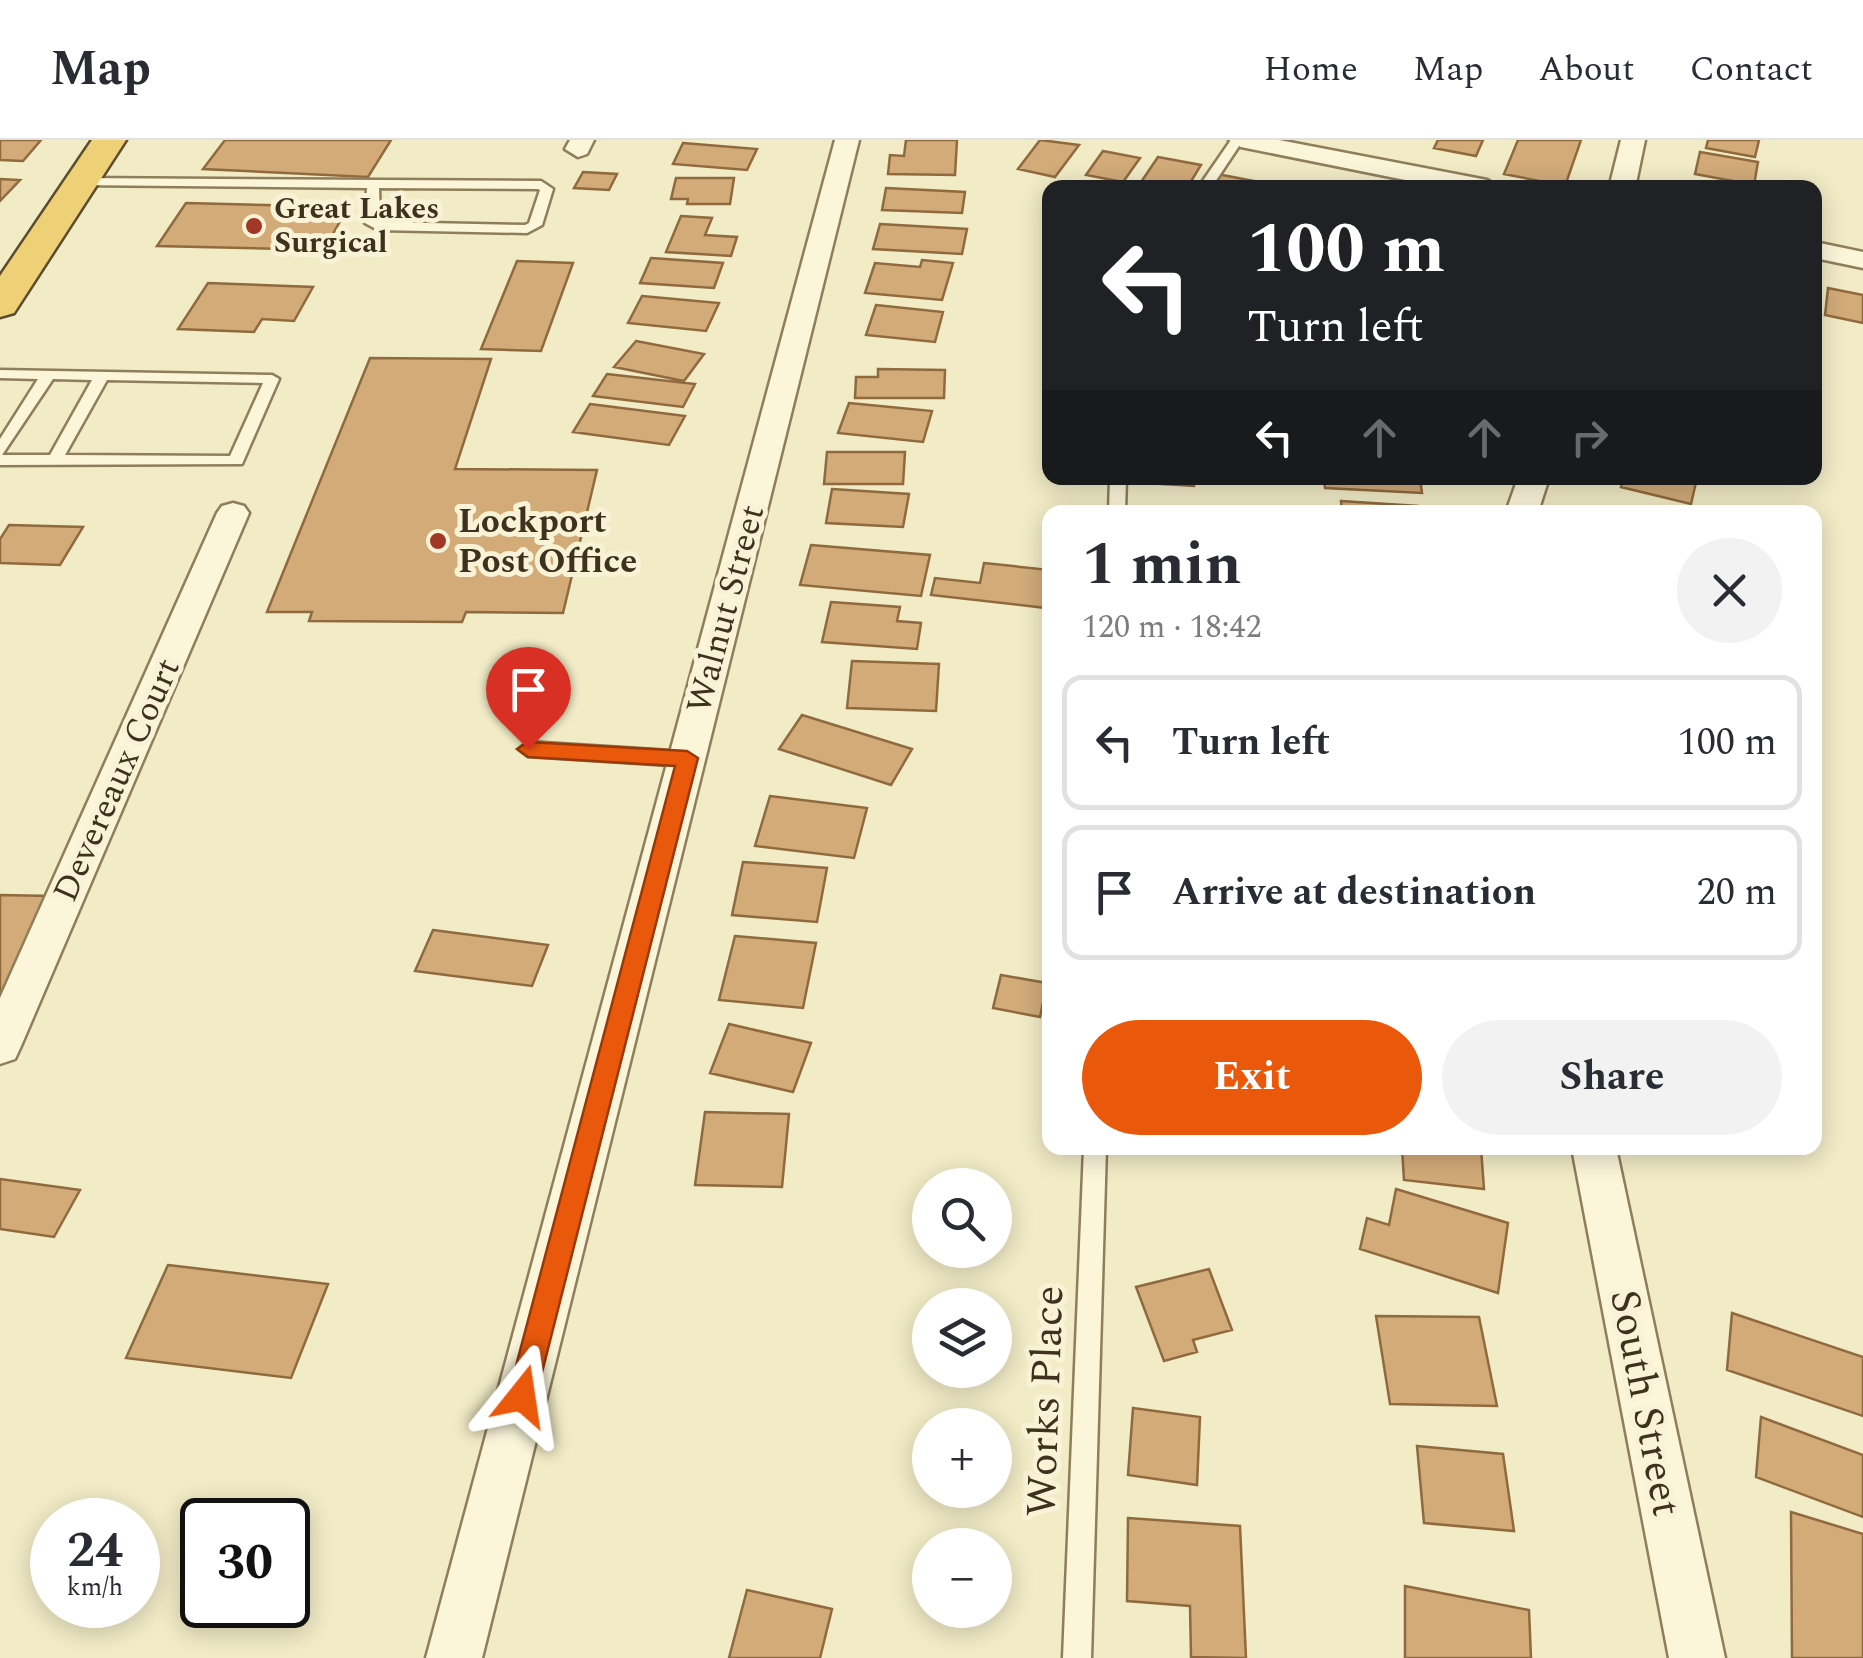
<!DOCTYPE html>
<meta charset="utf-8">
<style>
:root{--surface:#fff;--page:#f2f2f3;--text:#2b2b33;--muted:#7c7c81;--line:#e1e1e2;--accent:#ea580c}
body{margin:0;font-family:Spectral,serif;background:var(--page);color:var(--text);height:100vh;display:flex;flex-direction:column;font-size:38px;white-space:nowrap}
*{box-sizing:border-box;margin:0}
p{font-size:32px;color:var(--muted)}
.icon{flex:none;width:55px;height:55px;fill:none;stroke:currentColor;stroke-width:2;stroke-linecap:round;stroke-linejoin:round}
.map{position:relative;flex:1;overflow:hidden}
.drawer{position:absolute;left:1042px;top:365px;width:780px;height:650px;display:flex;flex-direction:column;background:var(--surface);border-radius:20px;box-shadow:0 5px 25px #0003}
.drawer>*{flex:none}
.guide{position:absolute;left:1042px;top:40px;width:780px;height:305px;border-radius:20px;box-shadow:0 5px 25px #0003;background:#202124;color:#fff;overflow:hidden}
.buttons{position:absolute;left:912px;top:1028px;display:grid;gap:20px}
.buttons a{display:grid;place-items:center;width:100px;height:100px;border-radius:50%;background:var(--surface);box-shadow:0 5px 25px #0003;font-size:50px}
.speed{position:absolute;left:30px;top:1358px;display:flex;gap:20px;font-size:50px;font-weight:700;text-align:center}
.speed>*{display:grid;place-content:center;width:130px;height:130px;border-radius:50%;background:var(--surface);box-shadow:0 5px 25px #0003;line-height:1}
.speed small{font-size:25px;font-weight:400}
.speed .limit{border:5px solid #111;border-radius:15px;background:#fff;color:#111}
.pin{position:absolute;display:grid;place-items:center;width:85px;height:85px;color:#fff;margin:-102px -42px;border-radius:50% 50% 50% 0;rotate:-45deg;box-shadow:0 0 10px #0007}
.pin .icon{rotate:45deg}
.me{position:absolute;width:110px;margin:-55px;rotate:15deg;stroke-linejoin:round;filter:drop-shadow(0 0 8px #0008)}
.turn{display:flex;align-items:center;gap:35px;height:210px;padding:0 40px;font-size:45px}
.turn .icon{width:130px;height:130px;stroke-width:2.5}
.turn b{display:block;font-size:70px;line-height:85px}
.lanes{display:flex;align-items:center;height:95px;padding:0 40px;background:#0003;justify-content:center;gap:50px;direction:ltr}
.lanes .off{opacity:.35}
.round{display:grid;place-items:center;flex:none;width:105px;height:105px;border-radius:52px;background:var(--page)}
.overview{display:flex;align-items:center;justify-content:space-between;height:170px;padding:0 40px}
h1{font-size:60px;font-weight:700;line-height:75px}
.button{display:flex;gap:20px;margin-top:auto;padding:20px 40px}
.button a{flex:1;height:115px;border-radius:60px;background:var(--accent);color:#fff;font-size:40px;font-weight:700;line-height:115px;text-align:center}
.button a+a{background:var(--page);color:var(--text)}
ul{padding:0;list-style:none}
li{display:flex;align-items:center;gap:30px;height:135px;margin:0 20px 15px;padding:0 20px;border:5px solid var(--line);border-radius:20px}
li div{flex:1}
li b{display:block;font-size:38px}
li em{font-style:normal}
header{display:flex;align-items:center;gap:60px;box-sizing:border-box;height:140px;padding:0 50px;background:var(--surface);border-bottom:2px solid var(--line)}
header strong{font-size:48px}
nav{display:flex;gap:55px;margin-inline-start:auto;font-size:35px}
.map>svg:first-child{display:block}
</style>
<header>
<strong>Map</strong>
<nav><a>Home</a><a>Map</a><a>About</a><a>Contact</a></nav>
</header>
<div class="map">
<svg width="1863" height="1518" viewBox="0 0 1863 1518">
<rect width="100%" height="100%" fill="#f1ebc6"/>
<path fill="#d2ab79" stroke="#906a3e" stroke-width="2.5" d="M0,0H41L23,21L0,20Z
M225,0H391L368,37L203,29Z
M906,0H957L955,35L888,34L890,15L904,16Z
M1040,0L1079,5L1055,37L1018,29Z
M1438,0H1483L1476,16L1434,8Z
M1518,0H1581L1565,46L1504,34Z
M1708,0H1759L1755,17L1706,8Z
M683,3L757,9L747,30L673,24Z
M1103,11L1140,18L1123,42L1086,35Z
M1700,12L1758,22L1754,45L1695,34Z
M1158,17L1201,25L1187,48H1137Z
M583,32L617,34L609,50L574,48Z
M1217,34L1259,42L1256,48H1208Z
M676,38H734L730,64H687L688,59H671Z
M0,39L20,40L0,61Z
M886,48L965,52L962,73L882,70Z
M186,63L348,67L324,110L157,106Z
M681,76L712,78L705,95L737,97L731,116L666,112Z
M880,84L967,89L962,114L873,109Z
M651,118L723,123L714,148L640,143Z
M922,120L953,123L942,160L865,153L875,123L920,127Z
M517,121L573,123L541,211L481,209Z
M208,143L313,147L294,181L262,179L254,192L178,189Z
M1828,148L1863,155V183L1825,175Z
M642,156L719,163L706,191L628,183Z
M876,165L943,172L935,202L866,195Z
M636,201L704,214L684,241L614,227Z
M370,218L491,219L455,329L597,330L563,473L466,472L462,482L309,481L312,472H267Z
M878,229L945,230L944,258H855L856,237H878Z
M607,234L695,244L683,267L593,256Z
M849,263L932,271L923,302L838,293Z
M590,264L685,276L669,305L573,292Z
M827,312H905L903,344H824Z
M1146,338H1194V346L1146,343Z
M1324,338H1420L1422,353L1325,348Z
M1624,338H1697L1691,364L1621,347Z
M832,349L909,354L903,387L826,383Z
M1341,361L1418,366L1419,372H1342Z
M9,385L83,387L60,425L0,423V399Z
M811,405L930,415L921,456L800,445Z
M984,423L1050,430L1046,468L931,455L935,438L980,443Z
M831,462L900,467L897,481L921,483L917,509L822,502Z
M852,521L939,524L936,571L847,568Z
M802,575L912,609L891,645L779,609Z
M770,656L867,668L854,718L755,706Z
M743,722L827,728L817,782L732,775Z
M0,755L51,756L0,866Z
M433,790L548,805L532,846L415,831Z
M735,796L816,803L803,868L719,860Z
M1001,835L1047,843L1040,877L993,868Z
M729,884L811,903L793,952L710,933Z
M705,972L789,974L782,1047L695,1045Z
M1402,1008H1481L1484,1049L1404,1040Z
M0,1039L80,1050L54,1097L0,1089Z
M1396,1049L1508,1083L1498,1153L1360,1109L1367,1078L1389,1085Z
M168,1125L328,1144L291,1238L126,1218Z
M1209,1129L1232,1190L1193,1200L1197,1212L1164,1221L1136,1147Z
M1732,1173L1863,1217V1276L1727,1230Z
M1376,1176L1479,1177L1497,1266L1390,1264Z
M1133,1268L1200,1277L1197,1345L1128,1335Z
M1761,1277L1863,1315V1377L1756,1337Z
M1417,1306L1503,1314L1514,1391L1424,1383Z
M1791,1372L1863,1394V1518H1792Z
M1128,1378L1240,1386L1246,1518L1191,1517L1190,1466L1127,1461Z
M1405,1446L1529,1470L1531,1518H1405Z
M747,1450L832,1469L820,1518H729Z"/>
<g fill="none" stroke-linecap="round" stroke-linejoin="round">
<g stroke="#8f7e5a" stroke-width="5">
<path id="service" d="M1231,0H1243L1211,48H1198Z
M81,38L541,41L553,49L542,85L527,93L378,90L365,83L367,48L76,45V39ZM379,48L538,49L540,50L529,83L525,85L380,82Z
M0,230L272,235L279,239L242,324L0,325V299L38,239L0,238ZM53,239L92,240L50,315H2ZM107,240L263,243L230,316L65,315Z
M1110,338H1126L1125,372H1109Z
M528,602L687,612L696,619L687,626L528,616L519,609Z
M1084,1008H1106L1091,1518H1063Z"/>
</g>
<g stroke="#8f7e5a" stroke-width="5">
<path id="minor" d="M570,0H594L587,14L578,17L565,9Z
M835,0H859L482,1518H426Z
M1229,0H1279L1487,40L1500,48H1445L1241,7Z
M1621,0H1645L1635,48H1609Z
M1815,102L1863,112V128L1815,118Z
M1518,338H1549L1538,372H1506Z
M233,363L244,366L249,373L21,906L15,919L0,924V858L217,373L222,366Z
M1572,1008H1616L1725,1518H1669Z"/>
</g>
<g stroke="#5c4b2e" stroke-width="5">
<path id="trunk" d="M92,0H126L14,173L0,177V136Z"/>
</g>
<use href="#service" fill="#fbf6da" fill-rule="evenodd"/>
<use href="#minor" fill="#fbf6da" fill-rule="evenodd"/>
<use href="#trunk" fill="#eed077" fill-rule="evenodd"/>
</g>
<path fill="#ea580c" stroke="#983908" stroke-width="2.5" d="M528,602L687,611L698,618L536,1256L532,1266L522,1270L512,1266L508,1256L675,626L528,617L517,609Z"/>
<g fill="#a23725" stroke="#f8f3d6" stroke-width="4">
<circle cx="254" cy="86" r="10"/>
<circle cx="438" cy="401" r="10"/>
</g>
<g text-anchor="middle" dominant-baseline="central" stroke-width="10" stroke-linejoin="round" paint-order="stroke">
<g font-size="30" font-weight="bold" fill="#3e321f" stroke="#f8f3d6" text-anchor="start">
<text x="274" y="69">Great Lakes<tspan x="274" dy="34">Surgical</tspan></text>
</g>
<g font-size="35" font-weight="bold" fill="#3e321f" stroke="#f8f3d6" text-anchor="start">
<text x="458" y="381">Lockport<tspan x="458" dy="40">Post Office</tspan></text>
</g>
<g font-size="35" fill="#3e321f" stroke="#f8f3d6">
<text transform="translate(726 469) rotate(-75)">Walnut Street</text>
<text transform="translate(117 640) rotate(-66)">Devereaux Court</text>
</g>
<g font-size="42" fill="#3e321f" stroke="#f8f3d6">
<text transform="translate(1046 1261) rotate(-88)">Works Place</text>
<text transform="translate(1645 1263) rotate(79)">South Street</text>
</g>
</g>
</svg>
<div class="buttons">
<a><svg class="icon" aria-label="search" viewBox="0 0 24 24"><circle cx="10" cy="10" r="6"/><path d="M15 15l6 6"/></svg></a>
<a><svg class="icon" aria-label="layers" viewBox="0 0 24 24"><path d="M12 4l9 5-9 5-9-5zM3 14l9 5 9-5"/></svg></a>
<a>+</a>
<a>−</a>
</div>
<div class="speed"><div>24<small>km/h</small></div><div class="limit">30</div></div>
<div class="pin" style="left:528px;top:609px;background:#d93025"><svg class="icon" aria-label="arrive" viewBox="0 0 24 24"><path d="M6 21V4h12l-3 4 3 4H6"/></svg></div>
<svg class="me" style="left:522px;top:1256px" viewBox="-20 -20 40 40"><path d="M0-17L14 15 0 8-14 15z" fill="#ea580c" stroke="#fff" stroke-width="4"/></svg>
<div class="guide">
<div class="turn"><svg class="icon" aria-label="left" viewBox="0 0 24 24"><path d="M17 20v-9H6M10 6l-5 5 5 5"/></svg><div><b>100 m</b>Turn left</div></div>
<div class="lanes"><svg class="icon" aria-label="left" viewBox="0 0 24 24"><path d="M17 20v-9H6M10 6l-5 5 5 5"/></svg><svg class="icon off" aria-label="ahead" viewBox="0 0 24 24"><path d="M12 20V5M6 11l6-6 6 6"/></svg><svg class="icon off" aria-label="ahead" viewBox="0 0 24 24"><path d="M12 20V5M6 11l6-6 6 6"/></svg><svg class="icon off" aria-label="right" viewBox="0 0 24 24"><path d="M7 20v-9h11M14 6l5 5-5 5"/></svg></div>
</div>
<section class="drawer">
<div class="overview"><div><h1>1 min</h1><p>120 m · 18:42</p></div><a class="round"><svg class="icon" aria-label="close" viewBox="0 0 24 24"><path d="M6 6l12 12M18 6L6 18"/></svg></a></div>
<ul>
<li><svg class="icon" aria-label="left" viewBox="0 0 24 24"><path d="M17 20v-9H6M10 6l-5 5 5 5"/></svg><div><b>Turn left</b></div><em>100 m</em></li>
<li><svg class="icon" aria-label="arrive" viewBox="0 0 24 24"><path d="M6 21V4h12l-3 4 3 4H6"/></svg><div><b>Arrive at destination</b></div><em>20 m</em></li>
</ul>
<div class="button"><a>Exit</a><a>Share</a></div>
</section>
</div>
